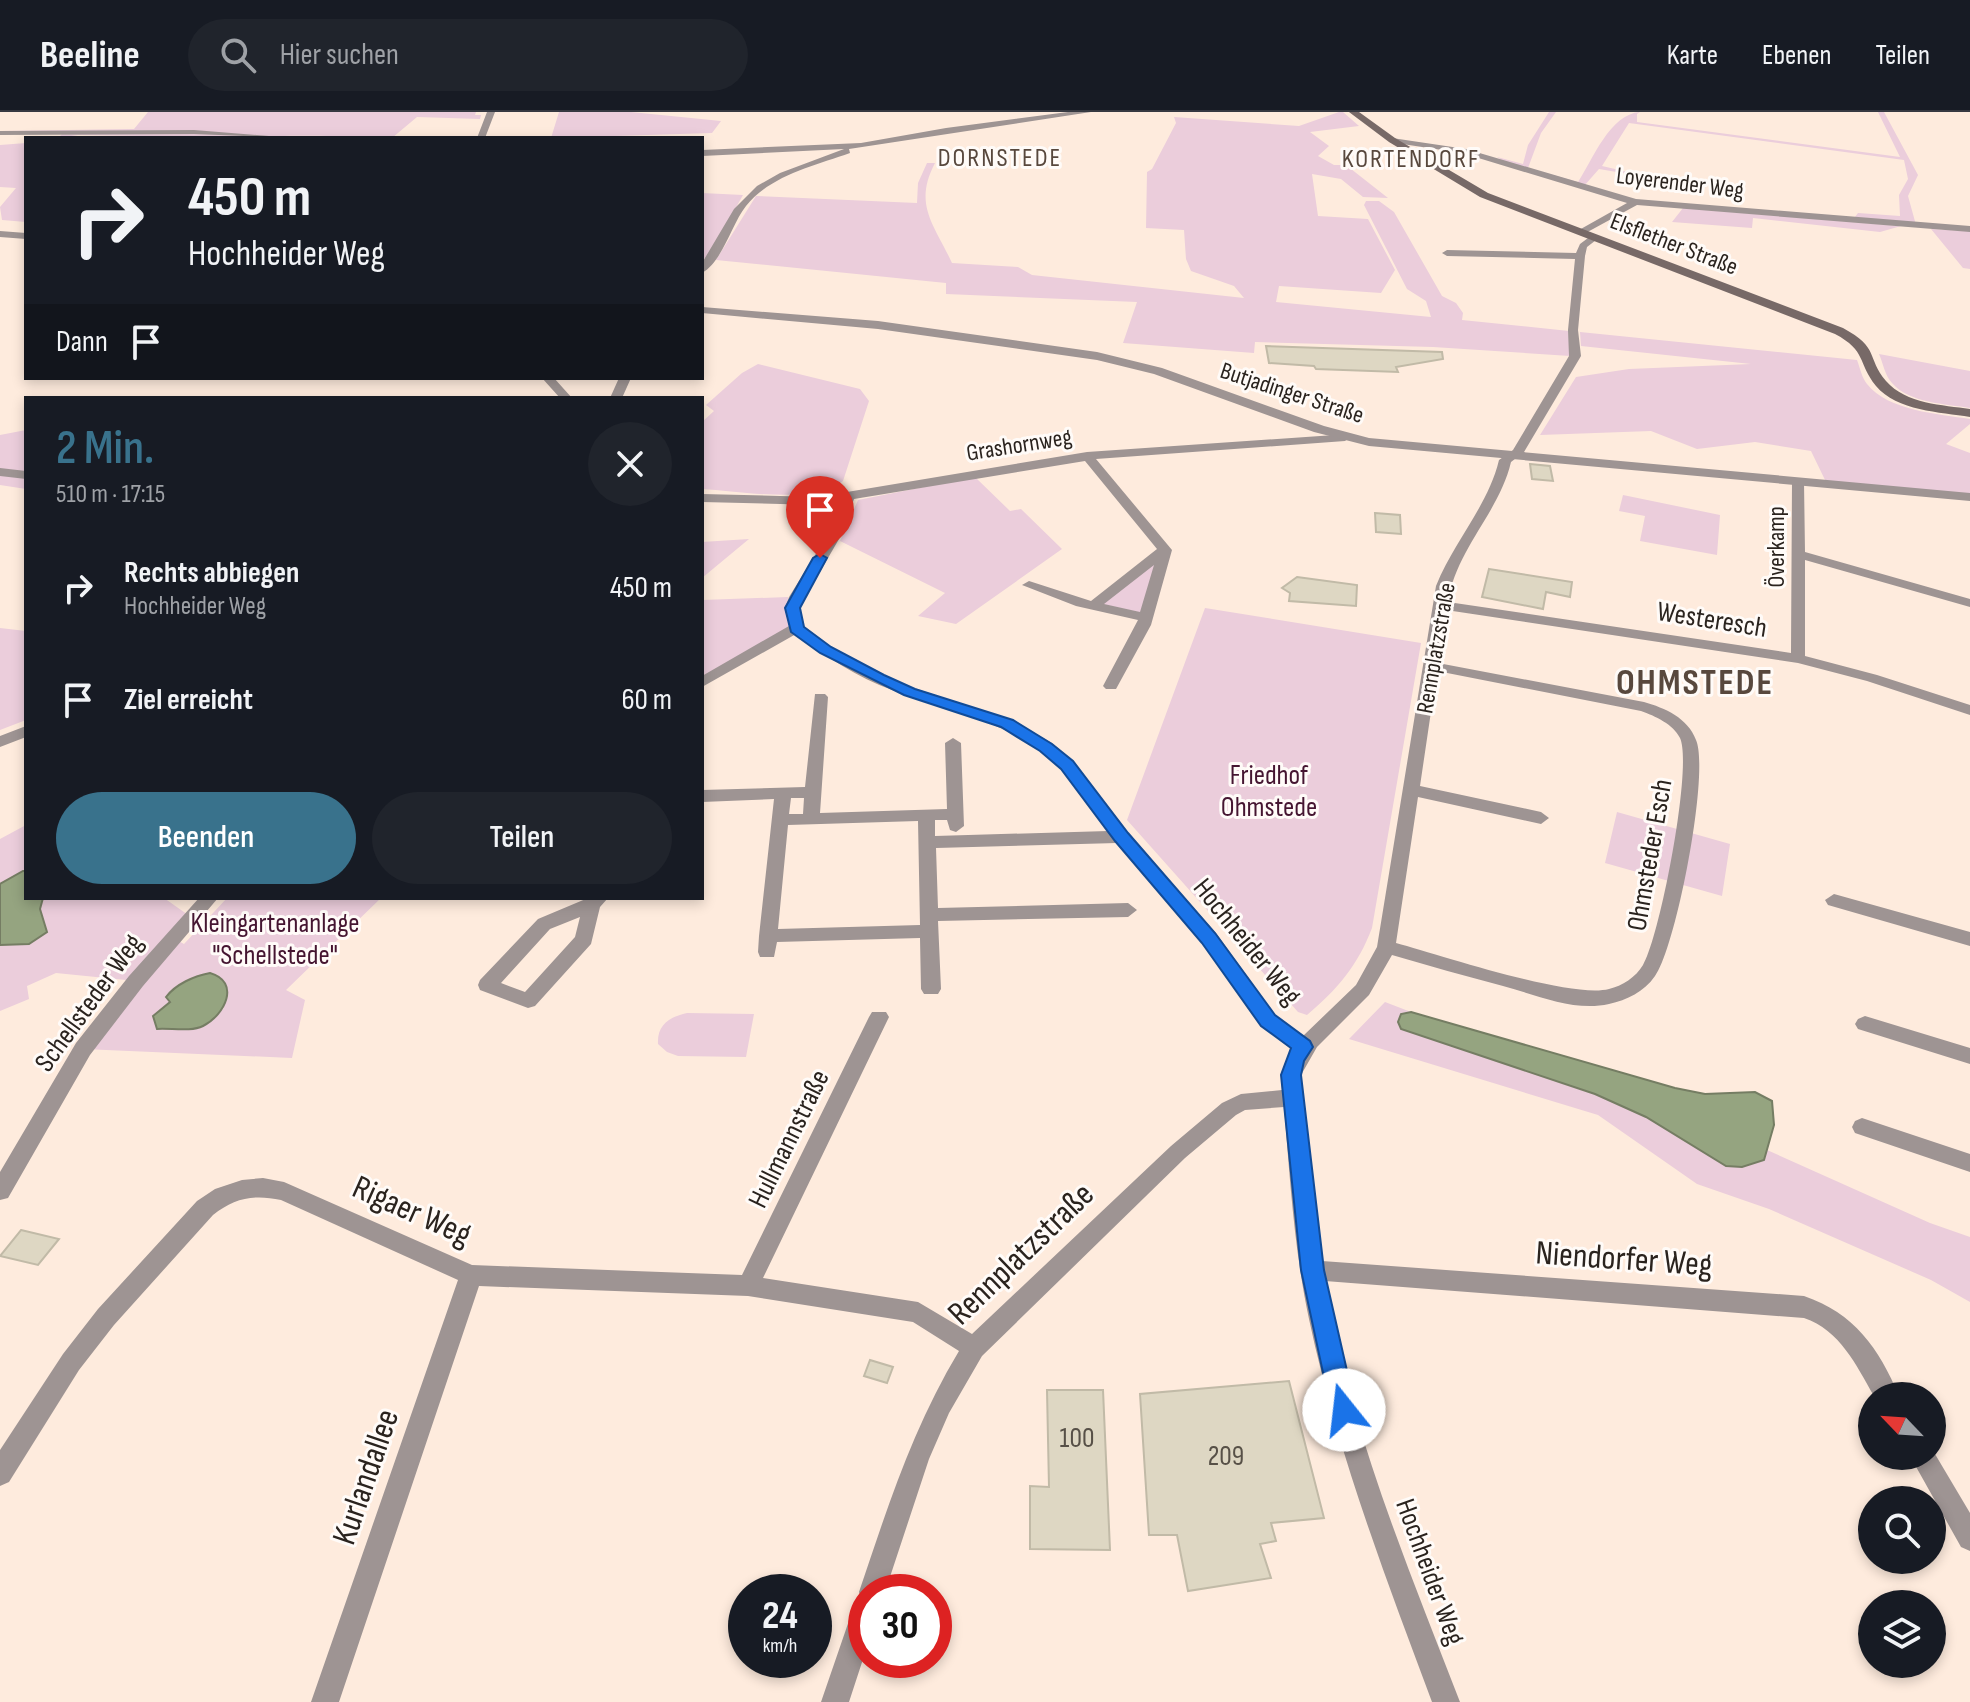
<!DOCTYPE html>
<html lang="de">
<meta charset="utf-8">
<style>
:root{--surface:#171b24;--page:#20242c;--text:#f1f3f6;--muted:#9ea1a6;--line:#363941;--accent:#39728c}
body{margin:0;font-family:"Sofia Sans Condensed",sans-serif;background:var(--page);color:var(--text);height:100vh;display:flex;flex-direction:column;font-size:30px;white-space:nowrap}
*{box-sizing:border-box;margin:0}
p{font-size:26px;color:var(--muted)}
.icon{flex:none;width:44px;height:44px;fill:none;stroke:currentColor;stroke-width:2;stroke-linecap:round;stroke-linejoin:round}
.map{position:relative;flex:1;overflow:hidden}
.drawer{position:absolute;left:24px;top:284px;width:680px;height:504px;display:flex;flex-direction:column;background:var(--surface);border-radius:0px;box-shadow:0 4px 12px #0003}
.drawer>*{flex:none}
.guide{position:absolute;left:24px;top:24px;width:680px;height:244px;border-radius:0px;box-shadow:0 4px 12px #0003;background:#171b24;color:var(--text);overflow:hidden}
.needle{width:52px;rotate:295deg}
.controls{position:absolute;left:1858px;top:1270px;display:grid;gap:16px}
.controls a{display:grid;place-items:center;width:88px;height:88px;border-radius:50%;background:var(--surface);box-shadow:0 4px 12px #0003;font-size:40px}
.speed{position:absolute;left:728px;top:1462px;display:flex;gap:16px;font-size:40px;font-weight:700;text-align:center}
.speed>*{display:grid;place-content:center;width:104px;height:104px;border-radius:50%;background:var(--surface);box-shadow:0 4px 12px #0003;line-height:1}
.speed small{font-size:20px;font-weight:400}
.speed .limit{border:12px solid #d22;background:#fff;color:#111}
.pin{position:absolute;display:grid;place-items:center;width:68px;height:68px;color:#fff;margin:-82px -34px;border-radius:50% 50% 50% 0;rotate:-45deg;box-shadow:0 0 8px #0007}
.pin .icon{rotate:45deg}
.me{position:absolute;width:88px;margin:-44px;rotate:344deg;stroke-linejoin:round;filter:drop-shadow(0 0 6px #0008)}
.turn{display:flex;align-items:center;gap:28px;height:168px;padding:0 32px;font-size:36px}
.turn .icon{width:104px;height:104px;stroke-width:2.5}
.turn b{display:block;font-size:56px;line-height:68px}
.then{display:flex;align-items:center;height:76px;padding:0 32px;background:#0003;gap:16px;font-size:30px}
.round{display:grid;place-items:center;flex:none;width:84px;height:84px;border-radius:42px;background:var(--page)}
.overview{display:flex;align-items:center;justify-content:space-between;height:136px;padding:0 32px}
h1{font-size:48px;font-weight:600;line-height:60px;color:var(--accent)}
.button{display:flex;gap:16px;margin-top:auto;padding:16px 32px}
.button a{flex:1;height:92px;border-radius:48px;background:var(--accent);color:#fff;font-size:32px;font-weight:600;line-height:92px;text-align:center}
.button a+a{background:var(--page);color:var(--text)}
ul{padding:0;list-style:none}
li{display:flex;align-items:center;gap:24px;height:112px;padding:0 32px}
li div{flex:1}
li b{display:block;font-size:30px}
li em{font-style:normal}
header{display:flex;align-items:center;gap:48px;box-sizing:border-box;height:112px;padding:0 40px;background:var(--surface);border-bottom:2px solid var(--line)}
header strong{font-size:38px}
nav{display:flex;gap:44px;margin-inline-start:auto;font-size:28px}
.search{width:560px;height:72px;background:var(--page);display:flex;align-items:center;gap:20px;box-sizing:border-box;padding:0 28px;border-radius:44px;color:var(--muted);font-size:30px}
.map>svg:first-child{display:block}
</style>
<header>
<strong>Beeline</strong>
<div class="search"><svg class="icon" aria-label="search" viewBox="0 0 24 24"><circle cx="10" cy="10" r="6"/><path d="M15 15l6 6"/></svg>Hier suchen</div>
<nav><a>Karte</a><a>Ebenen</a><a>Teilen</a></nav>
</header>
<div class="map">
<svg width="1970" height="1590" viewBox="0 0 1970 1590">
<rect width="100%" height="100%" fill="#feebdd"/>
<path fill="#ebcddb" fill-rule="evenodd" d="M148,0H476L475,3H481L480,7L417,5L392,26C372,26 279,21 269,26L78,23L58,26L63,21L0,22V19L134,17Z
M559,0H631L721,9L712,21L551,26Z
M1339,0H1343L1359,14L1310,20L1329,34L1318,44L1334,53H1346L1388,86L1363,85L1341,67L1312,62L1318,104L1368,107L1395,158L1381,181L1279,174L1276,190L1431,205L1426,189L1407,177L1364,93L1366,89H1379L1394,100L1442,184L1456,191L1463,201L1462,208L1569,219L1570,244L1433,235L1255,230L1254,241L1123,231L1137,190L946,182V171L716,148L756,84L917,91L918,71L927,51H935C913,93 934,112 952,151L1018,155L1032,163L1244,186L1234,174L1191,159L1186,147L1184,118L1146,116L1147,60L1152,57L1176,11L1174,5L1299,14Z
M1549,0H1556L1541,21L1528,56L1578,70C1593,47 1610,2 1640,0L1637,2V10L1900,45L1878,0H1884L1918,63L1908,84L1916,113L1855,105L1858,101L1900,104L1899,83L1908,67L1904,48L1629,11L1602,54L1658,67L1599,57L1584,74L1506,51L1497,45L1523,52L1528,33Z
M26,31V110L2,108L0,95L16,76L0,75V33Z
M702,81L743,83L707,147L702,146Z
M1683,96L1901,114L1880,120L1753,106L1752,116L1672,110Z
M1931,117L1970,119V157L1963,156Z
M1580,220L1857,248C1860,256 1862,266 1867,272C1888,299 1939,302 1970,307V312L1946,332L1970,341V383L1826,370L1811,339L1755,330L1697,337L1651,319L1540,323L1576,265L1629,257L1751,252L1581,234Z
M1879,242L1970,259V296C1946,292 1909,291 1892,271C1885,264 1883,251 1879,242Z
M758,252L860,277L869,289L843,369C811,393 742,379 702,377V310L714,299L706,293L742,261Z
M26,318V377L0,373V323Z
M975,365L1010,399L1021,397L1062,437L956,512L918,504L945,481L840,429L858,388Z
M1623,383L1720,403L1717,443L1640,429L1645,404L1619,399Z
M749,427L702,466V430Z
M1157,450L1142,501L1102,492Z
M788,485L787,507L790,517L702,567V488Z
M1205,496L1421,531L1372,816C1358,853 1337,878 1307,903L1298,900L1127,708Z
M0,516L26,519V608L0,618Z
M1617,700L1730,732L1722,784L1605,751Z
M26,713V759L0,772V727Z
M43,786H164L191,805L173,826L184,832L227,786H381L286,878L305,888L292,946L83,937L136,869L56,861L27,874L29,887L0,899V833L46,820L40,797ZM210,861L218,863L224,896C202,920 188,916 157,917L155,908L159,900Z
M1385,890L1411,900L1401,903V917L1594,982L1646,1005L1726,1054L1764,1048L1767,1038L1930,1111L1970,1125V1190L1931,1168L1769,1097L1697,1072L1598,1003L1349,927Z
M687,901L754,902L746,945L678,944L667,940L658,932C657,913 669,905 687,901Z"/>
<path fill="#95a480" stroke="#757d63" stroke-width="2" d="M23,759H26V786H43L40,797L47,820L29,832L0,833V772Z
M210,861C241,870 225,903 203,914C191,920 171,916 157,917L153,904L170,890L166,885C176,872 194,864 210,861Z
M1411,900L1675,976L1705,982L1755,980L1772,989L1774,1013L1764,1048L1742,1055L1726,1054L1646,1005L1595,982L1401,917L1398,910L1401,902Z"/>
<path fill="#ded7c3" stroke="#c1baa7" stroke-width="2" d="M1266,234L1442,240L1443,247L1396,255L1398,260L1316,257L1314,254L1269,251Z
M1530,352L1550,354L1553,369L1532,367Z
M1375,401L1400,403L1401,422L1376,420Z
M1489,457L1572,470L1570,485L1546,480L1543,497L1482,485Z
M1297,465L1357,473L1356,494L1289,489L1290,481L1282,476Z
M21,1118L59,1127L38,1153L0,1144Z
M870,1248L893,1255L887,1271L864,1264Z
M1289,1269L1324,1406L1271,1411L1276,1429L1260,1432L1271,1466L1188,1479L1177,1423H1149L1140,1282Z
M1047,1278H1103L1110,1438L1030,1437V1374L1049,1375Z"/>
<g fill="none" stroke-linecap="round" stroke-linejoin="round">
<path fill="#9e9493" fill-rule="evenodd" d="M487,0H495L485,26H477Z
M1068,0H1091L849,37L850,41C814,54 771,63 746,94C731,113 723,149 702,161V151L734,97L757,74L780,61L844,37L702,44V38L861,31L946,16Z
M194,18L293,26L194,22L0,23V19Z
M1392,26L1466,37L1636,87L1970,114V120L1637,93L1582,123L1579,122V118L1627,91L1462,41L1389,30Z
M1592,123L1600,125L1587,135L1585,144L1578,218L1581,244L1524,340L1511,350C1499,401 1456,437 1448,490L1791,541L1792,370L1798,366L1804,370L1805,440L1970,487V495L1805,448V544L1877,563L1970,593V603L1867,569L1798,551L1446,498L1438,551L1644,590C1665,596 1688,606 1696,628C1710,660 1676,836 1655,864C1644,880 1627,888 1609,892C1574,900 1537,883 1503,874C1466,864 1429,854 1392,843L1369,883L1317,935L1301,963L1322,1149L1804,1184C1854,1201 1879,1236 1899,1284H1874C1856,1253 1840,1218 1804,1206L1325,1169C1349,1315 1407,1453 1460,1590H1432C1385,1464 1337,1339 1309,1207C1294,1137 1290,1066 1284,995L1245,998L1236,1003L1185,1046L982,1244L949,1301L929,1347L885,1480H866V1538L849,1590H821L853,1497L857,1488L861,1486L859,1480C887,1397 913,1315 959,1239L913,1210L748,1184L479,1174L339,1590H311L458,1168L281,1088C254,1082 234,1086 213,1103L114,1213L79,1258L9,1370L0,1374V1338L63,1242L98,1197L197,1089L215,1077L242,1068L263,1066L284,1070L472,1153L742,1163L869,905L872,900H886L889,905L763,1166L918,1190L972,1222L1171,1034L1222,991L1241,982L1282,978L1281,963L1292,938L1261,913L1202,831L1117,731L936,736L938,796L1128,791L1137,798L1128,805L938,809L941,877L938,882H924L921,877L920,826L777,830L774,845H760L758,840L759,824L774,687L702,690V678L805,675L815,582H825L828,585L820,701L947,697L945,631L953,626L961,631L964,714L956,720L950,718L947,708H935V724L1108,719C1087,692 1069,659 1041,639C997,607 942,597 892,578C858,566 825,544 796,522L702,575V564L789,514L785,496L789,485L825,427L841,389L817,393L702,390V382L817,385L1087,340L1349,322L1351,325L1345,329L1096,347L1172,438L1151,513L1116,577H1106L1103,574L1138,508L1076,494L1022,473L1029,469L1091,489L1157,437L1085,349L854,387L839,427L799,496L804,514L831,535L899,571L1013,609L1052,631L1073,649L1127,721L1216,821L1275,903L1303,924L1356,873L1377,835L1436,474C1454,429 1488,394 1499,348L1513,338L1569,244L1568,218L1575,147L1447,144L1442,141L1447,138L1576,141L1580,132ZM1154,453L1140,500L1104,492ZM1437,559L1641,599C1655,604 1673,612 1680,626C1693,654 1660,825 1643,853C1636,865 1622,874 1609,877C1571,887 1440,843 1396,831L1418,685L1541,712L1549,706L1541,700L1420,674ZM791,686H804L803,702H789ZM918,709L920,813L778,817L788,713Z
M542,266H554L572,286H560Z
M619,266H631L622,286H610Z
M0,356L26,359V367L0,364Z
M26,614V625L0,635V624Z
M1834,782L1970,820V834L1828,793L1825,788Z
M199,786H218L143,874L90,943L8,1086L0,1088V1060L76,931L129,864Z
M588,786H608L600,795L591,832L535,894L528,896L480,878L478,873L480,868L538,807ZM580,805L575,825L525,880L501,871L550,817Z
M1865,904L1970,936V952L1858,917L1855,912L1858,907Z
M1862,1006L1970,1042V1060L1855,1021L1852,1015L1855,1009Z
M1932,1337L1970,1401V1439L1961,1435L1910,1344H1932Z"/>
<path fill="#9e9493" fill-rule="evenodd" d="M0,119L26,121V127L0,125Z
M702,195L878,209L1097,240L1162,256L1324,314L1369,326L1970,381V389L1369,334L1314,320L1154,262L1097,248L878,217L702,201Z"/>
<path fill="#776967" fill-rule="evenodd" d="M1349,0H1359L1395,26L1488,81L1843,216C1880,236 1866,245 1886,269C1906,292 1943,293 1970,297V305C1940,300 1897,299 1876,274C1857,250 1867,239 1835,222L1480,85L1389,30Z"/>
</g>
<path fill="#1a73e8" stroke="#114b97" stroke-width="2" d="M820,442L827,446L800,496L804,515L831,535L884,563L915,577L1013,608L1052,632L1073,649L1128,721L1215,821L1275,903L1310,929L1313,935L1304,949L1301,963L1324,1158L1356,1298L1352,1306L1344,1310L1335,1306L1331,1298L1301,1158L1281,963L1291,936L1261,914L1202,831L1115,729L1061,657L1040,639L1001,615L904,583L820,541L791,520L785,496L813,446Z"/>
<g text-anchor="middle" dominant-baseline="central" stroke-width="6" stroke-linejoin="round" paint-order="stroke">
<g font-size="24" fill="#2a231e" stroke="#fffbf8">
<text transform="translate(1680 71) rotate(7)">Loyerender Weg</text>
<text transform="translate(1674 132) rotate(21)">Elsflether Straße</text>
<text transform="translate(1292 281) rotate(18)">Butjadinger Straße</text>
<text transform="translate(1019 333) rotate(-9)">Grashornweg</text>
<text transform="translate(1776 435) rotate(-90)">Överkamp</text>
<text transform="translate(1436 536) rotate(-80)">Rennplatzstraße</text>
</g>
<g font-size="26" letter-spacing="2" fill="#58483d" stroke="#fffbf8">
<text x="1000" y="46">DORNSTEDE</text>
<text x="1411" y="47">KORTENDORF</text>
</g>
<g font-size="28" fill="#2a231e" stroke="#fffbf8">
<text transform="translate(1712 508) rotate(9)">Westeresch</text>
<text transform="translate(1650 743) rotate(-80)">Ohmsteder Esch</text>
<text transform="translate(1247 830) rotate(51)">Hochheider Weg</text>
<text transform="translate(89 891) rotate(-54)">Schellsteder Weg</text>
<text transform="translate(789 1027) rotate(-64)">Hullmannstraße</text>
<text transform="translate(1430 1460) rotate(70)">Hochheider Weg</text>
</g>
<g font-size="28" fill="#451531" stroke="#fffbf8">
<text x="1269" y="663">Friedhof<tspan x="1269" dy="32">Ohmstede</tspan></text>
<text x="275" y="811">Kleingartenanlage<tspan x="275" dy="32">"Schellstede"</tspan></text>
</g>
<g font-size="28" fill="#575047">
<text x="1077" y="1326">100</text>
<text x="1226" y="1344">209</text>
</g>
<g font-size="34" fill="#2a231e" stroke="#fffbf8">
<text transform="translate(412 1099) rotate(24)">Rigaer Weg</text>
<text transform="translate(1021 1142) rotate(-44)">Rennplatzstraße</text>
<text transform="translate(1624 1147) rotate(4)">Niendorfer Weg</text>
<text transform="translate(366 1365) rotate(-71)">Kurlandallee</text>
</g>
<g font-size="36" font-weight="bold" letter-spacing="2" fill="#58483d" stroke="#fffbf8">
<text x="1695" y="571">OHMSTEDE</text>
</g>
</g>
</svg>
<div class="controls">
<a><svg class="needle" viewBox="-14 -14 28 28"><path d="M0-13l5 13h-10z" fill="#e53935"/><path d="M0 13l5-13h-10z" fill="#9ea1a6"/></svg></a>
<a><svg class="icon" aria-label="search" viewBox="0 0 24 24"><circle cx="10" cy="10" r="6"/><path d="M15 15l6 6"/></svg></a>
<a><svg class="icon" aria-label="layers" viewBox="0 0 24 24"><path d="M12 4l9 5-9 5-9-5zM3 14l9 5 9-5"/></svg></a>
</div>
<div class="speed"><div>24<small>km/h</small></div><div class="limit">30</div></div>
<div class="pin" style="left:820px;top:446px;background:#d93025"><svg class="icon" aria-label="arrive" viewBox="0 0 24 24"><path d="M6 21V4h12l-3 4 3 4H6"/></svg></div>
<svg class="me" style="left:1344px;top:1298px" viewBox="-20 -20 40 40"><circle r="19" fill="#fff"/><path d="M0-13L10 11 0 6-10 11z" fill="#1a73e8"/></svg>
<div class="guide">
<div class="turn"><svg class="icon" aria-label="right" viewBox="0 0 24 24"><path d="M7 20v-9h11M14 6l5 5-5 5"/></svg><div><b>450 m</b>Hochheider Weg</div></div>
<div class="then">Dann<svg class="icon" aria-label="arrive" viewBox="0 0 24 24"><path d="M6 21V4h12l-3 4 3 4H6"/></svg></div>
</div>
<section class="drawer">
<div class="overview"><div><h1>2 Min.</h1><p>510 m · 17:15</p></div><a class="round"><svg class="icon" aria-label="close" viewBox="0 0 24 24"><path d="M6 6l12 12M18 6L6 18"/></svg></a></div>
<ul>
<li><svg class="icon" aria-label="right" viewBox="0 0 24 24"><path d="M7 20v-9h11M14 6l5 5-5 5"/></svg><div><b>Rechts abbiegen</b><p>Hochheider Weg</p></div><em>450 m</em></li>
<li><svg class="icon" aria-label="arrive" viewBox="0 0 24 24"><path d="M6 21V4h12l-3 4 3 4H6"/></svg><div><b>Ziel erreicht</b></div><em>60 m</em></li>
</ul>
<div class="button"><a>Beenden</a><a>Teilen</a></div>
</section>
</div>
